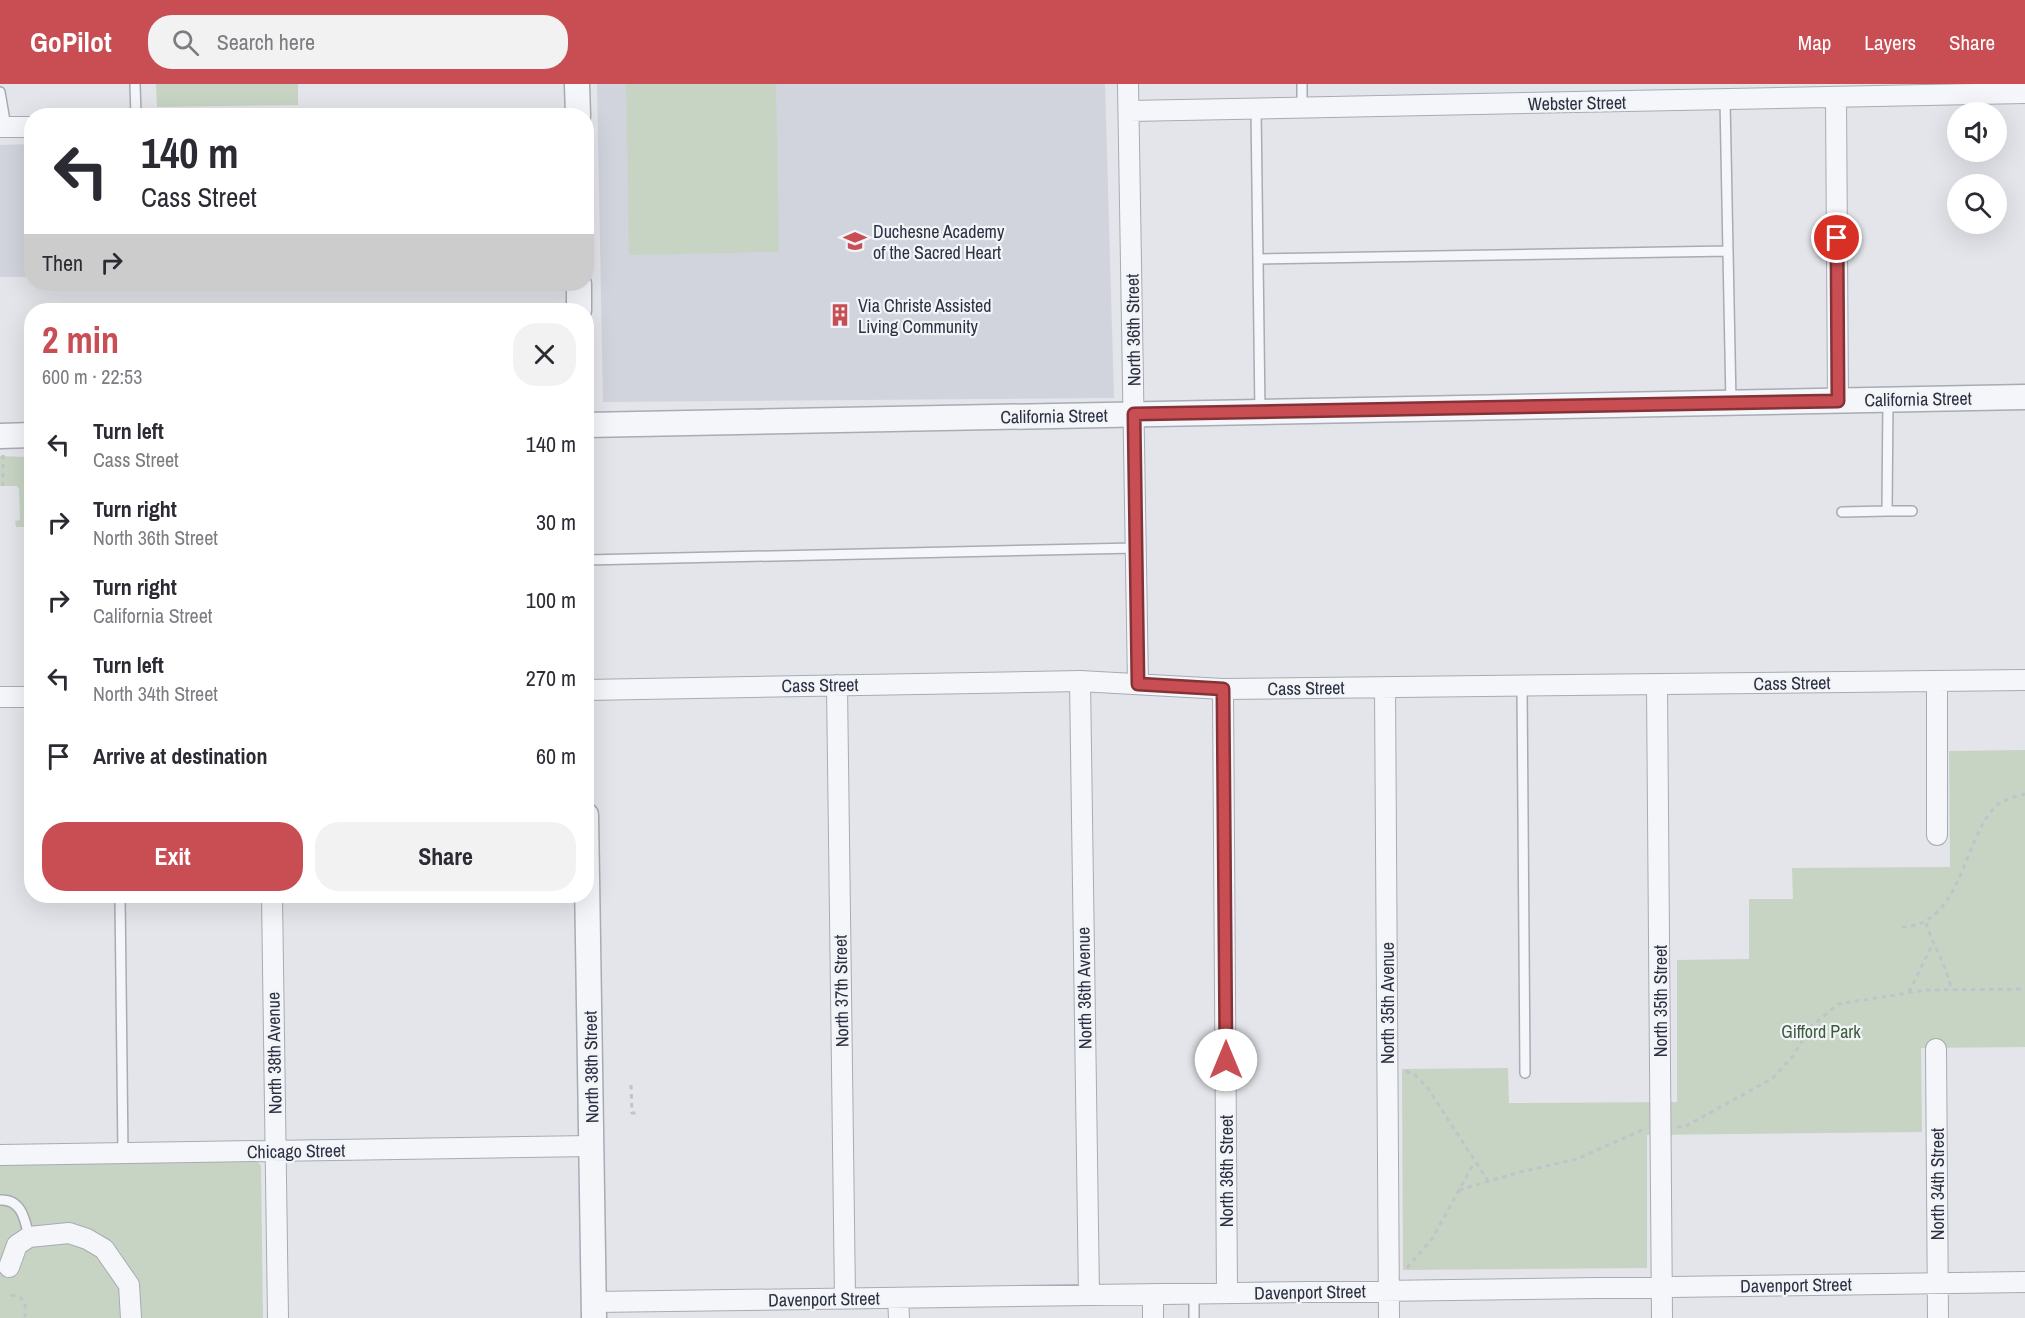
<!DOCTYPE html>
<meta charset="utf-8">
<style>
:root{--surface:#fff;--page:#f2f2f3;--text:#2b2b33;--muted:#7c7c81;--accent:#c94e54}
body{margin:0;font-family:"Archivo Narrow",sans-serif;background:var(--page);color:var(--text);height:100vh;display:flex;flex-direction:column;font-size:22px;white-space:nowrap}
*{box-sizing:border-box;margin:0}
p{font-size:20px;color:var(--muted)}
.icon{flex:none;width:33px;height:33px;fill:none;stroke:currentColor;stroke-width:2;stroke-linecap:round;stroke-linejoin:round}
.map{position:relative;flex:1;overflow:hidden}
.drawer{position:absolute;left:24px;top:219px;width:570px;height:600px;display:flex;flex-direction:column;background:var(--surface);border-radius:24px;box-shadow:0 6px 24px #0002}
.drawer>*{flex:none}
.banner{position:absolute;left:24px;top:24px;width:570px;height:183px;border-radius:24px;box-shadow:0 6px 24px #0002;background:#fff;color:var(--text);overflow:hidden}
.buttons{position:absolute;left:1947px;top:18px;display:grid;gap:12px}
.buttons a{display:grid;place-items:center;width:60px;height:60px;border-radius:50%;background:var(--surface);box-shadow:0 6px 24px #0002;font-size:30px}
.pin{position:absolute;display:grid;place-items:center;width:51px;height:51px;color:#fff;margin:-26px;border:3px solid #fff;border-radius:50%;box-shadow:0 2px 6px #0007}
.me{position:absolute;width:66px;margin:-33px;rotate:0deg;stroke-linejoin:round;filter:drop-shadow(0 0 4px #0008)}
.turn{display:flex;align-items:center;gap:21px;height:126px;padding:0 18px;font-size:27px}
.turn .icon{width:78px;height:78px;stroke-width:2.5}
.turn b{display:block;font-size:42px;line-height:51px}
.then{display:flex;align-items:center;height:57px;padding:0 18px;background:#0003;gap:12px;font-size:22px}
.round{display:grid;place-items:center;flex:none;width:63px;height:63px;border-radius:24px;background:var(--page)}
.summary{display:flex;align-items:center;justify-content:space-between;height:102px;padding:0 18px}
h1{font-size:36px;font-weight:700;line-height:45px;color:var(--accent)}
.primary-button{display:flex;gap:12px;margin-top:auto;padding:12px 18px}
.primary-button a{flex:1;height:69px;border-radius:24px;background:var(--accent);color:#fff;font-size:24px;font-weight:700;line-height:69px;text-align:center}
.primary-button a+a{background:var(--page);color:var(--text)}
ul{padding:0;list-style:none}
li{display:flex;align-items:center;gap:18px;height:78px;padding:0 18px}
li div{flex:1}
li b{display:block;font-size:22px}
li em{font-style:normal}
header{display:flex;align-items:center;gap:36px;box-sizing:border-box;height:84px;padding:0 30px;background:var(--accent);color:#fff}
header strong{font-size:28px}
nav{display:flex;gap:33px;margin-inline-start:auto;font-size:21px}
.search{width:420px;height:54px;background:var(--page);display:flex;align-items:center;gap:15px;box-sizing:border-box;padding:0 21px;border-radius:24px;color:var(--muted);font-size:22px}
.map>svg:first-child{display:block}
</style>
<header>
<strong>GoPilot</strong>
<div class="search"><svg class="icon" aria-label="search" viewBox="0 0 24 24"><circle cx="10" cy="10" r="6"/><path d="M15 15l6 6"/></svg>Search here</div>
<nav><a>Map</a><a>Layers</a><a>Share</a></nav>
</header>
<div class="map">
<svg width="2025" height="1234" viewBox="0 0 2025 1234">
<rect width="100%" height="100%" fill="#e3e5ea"/>
<path fill="#d1d4dc" d="M597,0H1105L1114,314L603,318Z
M31,60V193H0V61Z"/>
<path fill="#c7d4c4" d="M156,0H298V21L157,23Z
M626,0H776L779,168L629,171Z
M0,372L28,373L27,424H31V473L26,443H16L15,437L20,436L19,405L17,402H0Z
M2025,666V963L1921,964L1922,1048L1647,1051V1184L1403,1186L1402,985L1508,984L1509,1019L1677,1018V876L1749,875V815H1793L1792,784L1950,783L1949,667Z
M255,1074L261,1082L263,1234H0V1077Z"/>
<g fill="none" stroke-linecap="round" stroke-linejoin="round">
<g stroke="#a8abb4" stroke-width="12">
<path id="service" d="M135,0L136,32
M1302,0V24
M0,8L6,43
M1725,16L1731,319
M1256,25L1260,328
M1258,175L1728,167
M1887,427H1912
M1842,428L1887,427L1888,316
M586,476L1136,464
M1522,602L1525,989
M120,812L123,1070
M0,1116C22,1115 25,1136 29,1153
M1194,1234V1210"/>
</g>
<g stroke="#a8abb4" stroke-width="22">
<path id="minor" d="M1128,0L1138,600
M1836,13L1838,317
M1129,27L2025,9
M0,43H32
M1080,597L1089,1211
M1937,597V751
M837,601L845,1214
M1657,601L1662,1234
M1385,603L1389,1234
M1223,605L1227,1209
M586,606L1080,597L1223,605L2025,596
M0,613H32
M272,812L278,1234
M1936,965L1938,1234
M0,1071L592,1062
M9,1183L17,1161L29,1153L69,1149L87,1155L104,1165L129,1201L131,1234
M1153,1210V1234
M898,1214L899,1234
M594,1218L2025,1198"/>
</g>
<g stroke="#a8abb4" stroke-width="27">
<path id="tertiary" d="M577,0L578,32
M579,200V226
M586,341L2025,313
M0,352L32,351
M586,731L594,1234"/>
</g>
<path stroke="#c0c3c9" stroke-width="3" stroke-dasharray="4.5 4.5" stroke-linecap="butt" d="M3,371V402
M1926,839C1933,862 1947,882 1951,905
M1902,843C1962,841 1962,757 1995,723C2002,716 2016,712 2025,710
M1909,908L1932,861
M1406,987L1415,991L1427,1003L1488,1097
M631,1001L632,1029H636
M1677,1043H1684L1773,994L1792,973L1812,942L1838,920L1926,906L2025,905
M1459,1106L1520,1088L1577,1075L1642,1046
M1407,1184L1432,1155L1474,1079
M11,1211L20,1213L25,1219V1234"/>
<use href="#service" stroke="#f5f6f9" stroke-width="9"/>
<use href="#minor" stroke="#f5f6f9" stroke-width="20"/>
<use href="#tertiary" stroke="#f5f6f9" stroke-width="24"/>
</g>
<g fill="none" stroke-linecap="round" stroke-linejoin="round">
<g stroke="#833337" stroke-width="15">
<path id="route" d="M1226,976L1223,605L1138,600L1134,330L1838,317L1837,154"/>
</g>
<use href="#route" stroke="#c94e54" stroke-width="10"/>
</g>
<defs>
<g id="school-bare" transform="scale(1.8)"><path d="M0-5L7-2L0 1L-7-2ZM-4 1L0 2.5L4 1V4Q0 6-4 4Z" fill="#c94e54" stroke="#f2f4f8" stroke-width="2.5" paint-order="stroke"/></g>
<g id="building-bare" transform="scale(1.8)"><path d="M-4-6H4V6H1V3H-1V6H-4ZM-2.5-4.3h1.7v1.8h-1.7ZM.8-4.3h1.7v1.8H.8ZM-2.5-1h1.7V.8h-1.7ZM.8-1h1.7V.8H.8Z" fill="#c94e54" stroke="#f2f4f8" stroke-width="2.5" paint-order="stroke"/></g>
</defs>
<g fill-rule="evenodd">
<use href="#school-bare" x="855" y="157"/>
<use href="#building-bare" x="840" y="231"/>
</g>
<g text-anchor="middle" dominant-baseline="central" stroke-width="4.5" stroke-linejoin="round" paint-order="stroke">
<g font-size="18" fill="#2b3142" stroke="#f2f4f8">
<text transform="translate(1577 19) rotate(-1)">Webster Street</text>
<text transform="translate(1133 246) rotate(-91)">North 36th Street</text>
<text transform="translate(1918 315) rotate(-1)">California Street</text>
<text transform="translate(1054 332) rotate(-1)">California Street</text>
<text transform="translate(1792 599) rotate(-1)">Cass Street</text>
<text transform="translate(820 601) rotate(-1)">Cass Street</text>
<text transform="translate(1306 604) rotate(-1)">Cass Street</text>
<text transform="translate(1084 904) rotate(-91)">North 36th Avenue</text>
<text transform="translate(841 907) rotate(-91)">North 37th Street</text>
<text transform="translate(1660 917) rotate(-90)">North 35th Street</text>
<text transform="translate(1387 919) rotate(-90)">North 35th Avenue</text>
<text transform="translate(274 969) rotate(-91)">North 38th Avenue</text>
<text transform="translate(591 983) rotate(-91)">North 38th Street</text>
<text transform="translate(296 1067) rotate(-1)">Chicago Street</text>
<text transform="translate(1226 1087) rotate(-90)">North 36th Street</text>
<text transform="translate(1937 1100) rotate(-90)">North 34th Street</text>
<text transform="translate(1796 1201) rotate(-1)">Davenport Street</text>
<text transform="translate(1310 1208) rotate(-1)">Davenport Street</text>
<text transform="translate(824 1215) rotate(-1)">Davenport Street</text>
</g>
<g font-size="18" fill="#2b3142" stroke="#f2f4f8" text-anchor="start">
<text x="873" y="147">Duchesne Academy<tspan x="873" dy="21">of the Sacred Heart</tspan></text>
<text x="858" y="221">Via Christe Assisted<tspan x="858" dy="21">Living Community</tspan></text>
</g>
<g font-size="18" fill="#3c5d39" stroke="#f2f4f8">
<text x="1821" y="947">Gifford Park</text>
</g>
</g>
</svg>
<div class="buttons">
<a><svg class="icon" aria-label="sound" viewBox="0 0 24 24"><path d="M4 9h4l5-4v14l-5-4H4zM17 9q2 3 0 6"/></svg></a>
<a><svg class="icon" aria-label="search" viewBox="0 0 24 24"><circle cx="10" cy="10" r="6"/><path d="M15 15l6 6"/></svg></a>
</div>
<div class="pin" style="left:1837px;top:154px;background:#d93025"><svg class="icon" aria-label="arrive" viewBox="0 0 24 24"><path d="M6 21V4h12l-3 4 3 4H6"/></svg></div>
<svg class="me" style="left:1226px;top:976px" viewBox="-20 -20 40 40"><circle r="19" fill="#fff"/><path d="M0-13L10 11 0 6-10 11z" fill="#c94e54"/></svg>
<div class="banner">
<div class="turn"><svg class="icon" aria-label="left" viewBox="0 0 24 24"><path d="M17 20v-9H6M10 6l-5 5 5 5"/></svg><div><b>140 m</b>Cass Street</div></div>
<div class="then">Then<svg class="icon" aria-label="right" viewBox="0 0 24 24"><path d="M7 20v-9h11M14 6l5 5-5 5"/></svg></div>
</div>
<section class="drawer">
<div class="summary"><div><h1>2 min</h1><p>600 m · 22:53</p></div><a class="round"><svg class="icon" aria-label="close" viewBox="0 0 24 24"><path d="M6 6l12 12M18 6L6 18"/></svg></a></div>
<ul>
<li><svg class="icon" aria-label="left" viewBox="0 0 24 24"><path d="M17 20v-9H6M10 6l-5 5 5 5"/></svg><div><b>Turn left</b><p>Cass Street</p></div><em>140 m</em></li>
<li><svg class="icon" aria-label="right" viewBox="0 0 24 24"><path d="M7 20v-9h11M14 6l5 5-5 5"/></svg><div><b>Turn right</b><p>North 36th Street</p></div><em>30 m</em></li>
<li><svg class="icon" aria-label="right" viewBox="0 0 24 24"><path d="M7 20v-9h11M14 6l5 5-5 5"/></svg><div><b>Turn right</b><p>California Street</p></div><em>100 m</em></li>
<li><svg class="icon" aria-label="left" viewBox="0 0 24 24"><path d="M17 20v-9H6M10 6l-5 5 5 5"/></svg><div><b>Turn left</b><p>North 34th Street</p></div><em>270 m</em></li>
<li><svg class="icon" aria-label="arrive" viewBox="0 0 24 24"><path d="M6 21V4h12l-3 4 3 4H6"/></svg><div><b>Arrive at destination</b></div><em>60 m</em></li>
</ul>
<div class="primary-button"><a>Exit</a><a>Share</a></div>
</section>
</div>
